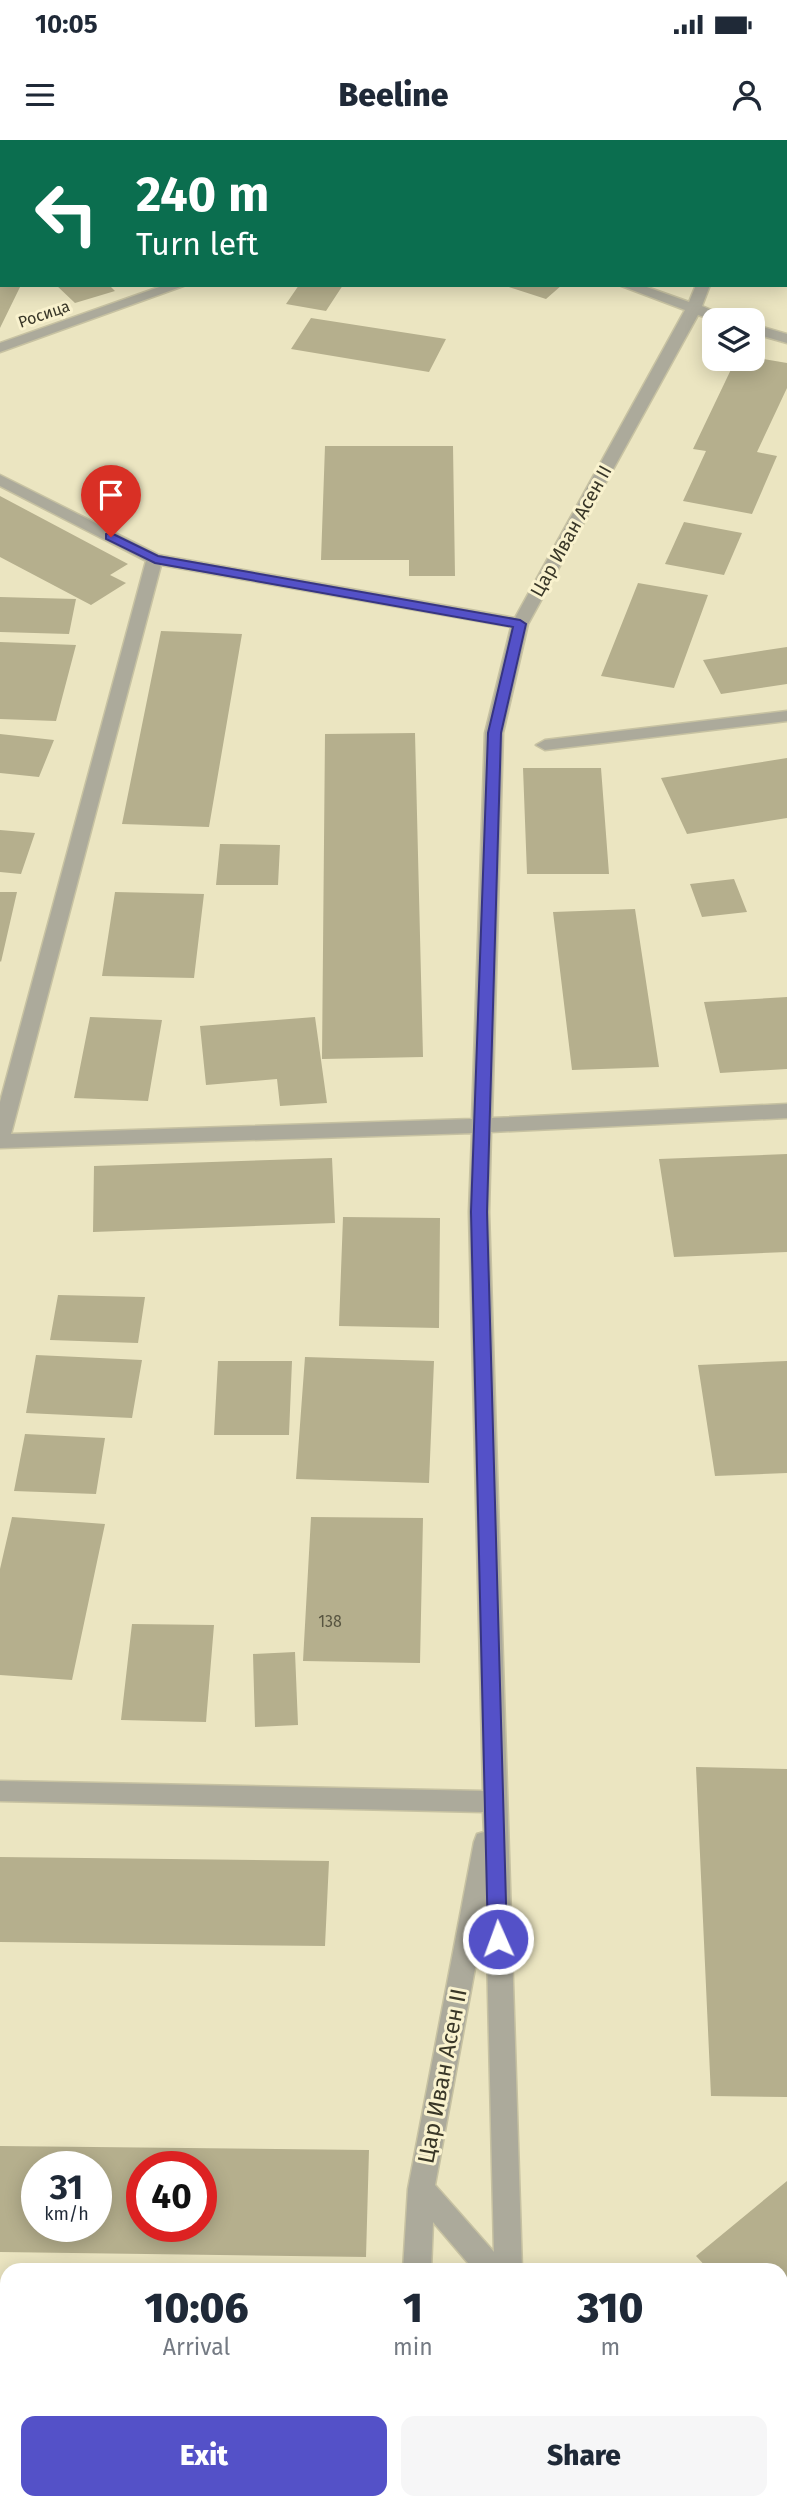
<!DOCTYPE html>
<meta charset="utf-8">
<style>
:root{--surface:#fff;--page:#f6f6f7;--text:#1f2937;--muted:#747a83;--accent:#5451c8}
body{margin:0;font-family:"Fira Sans",sans-serif;background:var(--page);color:var(--text);height:100vh;display:flex;flex-direction:column;font-size:26px;white-space:nowrap}
*{box-sizing:border-box;margin:0}
p{font-size:23px;color:var(--muted)}
.icon{flex:none;width:38px;height:38px;fill:none;stroke:currentColor;stroke-width:2;stroke-linecap:round;stroke-linejoin:round}
.map{position:relative;flex:1;overflow:hidden}
.drawer{position:absolute;left:0px;top:2123px;width:788px;height:247px;display:flex;flex-direction:column;background:var(--surface);border-radius:21px 21px 0 0;box-shadow:0 4px 18px #0003}
.drawer>*{flex:none}
.top-card{position:absolute;left:0px;top:0px;width:788px;height:147px;box-shadow:0 4px 18px #0003;background:#0b6e4f;color:#fff;overflow:hidden}
.controls{position:absolute;left:702px;top:168px;display:grid;gap:14px}
.controls a{display:grid;place-items:center;width:63px;height:63px;border-radius:14px;background:var(--surface);box-shadow:0 4px 18px #0003;font-size:35px}
.speed{position:absolute;left:21px;top:2011px;display:flex;gap:14px;font-size:35px;font-weight:700;text-align:center}
.speed>*{display:grid;place-content:center;width:91px;height:91px;border-radius:50%;background:var(--surface);box-shadow:0 4px 18px #0003;line-height:1}
.speed small{font-size:18px;font-weight:400}
.speed .limit{border:10px solid #d22;background:#fff;color:#111}
.pin{position:absolute;display:grid;place-items:center;width:60px;height:60px;color:#fff;margin:-72px -30px;border-radius:50% 50% 50% 0;rotate:-45deg;box-shadow:0 0 7px #0007}
.pin .icon{rotate:45deg}
.me{position:absolute;width:77px;margin:-38px;rotate:358deg;stroke-linejoin:round;filter:drop-shadow(0 0 5px #0008)}
.turn{display:flex;align-items:center;gap:24px;height:147px;padding:0 21px;font-size:32px}
.turn .icon{width:91px;height:91px;stroke-width:2.5}
.turn b{display:block;font-size:49px;line-height:60px}
.eta{display:flex;justify-content:space-evenly;align-items:center;height:119px;text-align:center}
.eta b{font-size:42px;font-weight:800;line-height:49px}
.button{display:flex;gap:14px;margin-top:auto;padding:14px 21px}
.button a{flex:1;height:80px;border-radius:14px;background:var(--accent);color:#fff;font-size:28px;font-weight:800;line-height:80px;text-align:center}
.button a+a{background:var(--page);color:var(--text)}
.status{display:flex;justify-content:space-between;align-items:center;height:49px;padding:0 35px;background:var(--surface);direction:ltr}
.status svg{height:19px;fill:currentColor}
header{display:flex;justify-content:space-between;align-items:center;height:91px;padding:0 21px;background:var(--surface);font-size:32px;font-weight:800}
.map>svg:first-child{display:block}
</style>
<div class="status"><b>10:05</b><svg viewBox="0 0 49 12"><path d="M0 12V9h3v3zM5 12V6h3v6zM10 12V3h3v9zM15 12V0h3v12zM26 1h20v11H26zM47 4h2v5h-2z"/></svg></div>
<header><svg class="icon" aria-label="menu" viewBox="0 0 24 24"><path d="M4 6h16M4 12h16M4 18h16"/></svg>Beeline<svg class="icon" aria-label="person" viewBox="0 0 24 24"><circle cx="12" cy="8" r="4"/><path d="M4 21q1-7 8-7t8 7"/></svg></header>
<div class="map">
<svg width="787" height="2368" viewBox="0 0 787 2368">
<rect width="100%" height="100%" fill="#ebe5c1"/>
<path fill="#b5af8d" fill-rule="evenodd" d="M0,145H21L0,188Z
M56,145H109L115,151L75,163Z
M299,145H343L326,171L286,164Z
M503,145H562L546,159Z
M311,178L446,199L429,232L291,209Z
M752,217L787,223V248L757,312L777,316L752,374L683,361L706,311L693,309L736,219Z
M325,306H453L455,436H409V420H321Z
M0,356L128,424L110,435L126,443L91,465L0,417Z
M684,382L742,393L724,435L665,424Z
M638,443L708,455L674,548L601,536Z
M0,457L76,459L69,494L0,492Z
M161,491L242,494L209,687L122,684Z
M0,502L76,505L56,581L0,579Z
M787,507V544L721,554L703,520Z
M415,593L423,917L322,919L325,594Z
M0,594L54,600L39,637L0,633Z
M787,618V678L687,694L661,638Z
M523,628H601L609,734H527Z
M0,690L35,693L21,734L0,732Z
M220,704L280,705L278,745H216Z
M734,739L747,772L702,777L690,744Z
M0,752H17L1,822L0,821Z
M115,752L204,754L194,838L102,836Z
M635,769L659,927L572,930L553,772Z
M787,857V929L720,933L704,862Z
M90,877L162,880L148,961L74,958Z
M315,877L327,963L280,966L277,939L206,945L200,886Z
M787,1014V1112L674,1117L659,1019Z
M332,1018L335,1083L93,1092L94,1026Z
M343,1077L440,1078L439,1188L339,1186Z
M58,1155L145,1157L138,1203L50,1200Z
M36,1215L142,1220L132,1278L26,1273Z
M305,1217L434,1221L429,1343L296,1339Z
M218,1221H292L289,1295H214Z
M787,1221V1333L715,1336L698,1225Z
M25,1294L105,1298L96,1354L14,1351Z
M12,1377L105,1384L72,1540L0,1535V1429Z
M311,1377L423,1378L420,1523L303,1521Z
M132,1484L214,1485L206,1582L121,1580Z
M295,1512L298,1585L255,1587L253,1514Z
M696,1627L787,1629V1957L711,1956Z
M0,1717L329,1721L325,1806L0,1802Z
M0,2006L369,2010L366,2117L0,2112ZM37,2026H96V2086H37ZM142,2026H201V2086H142Z
M787,2041V2215L780,2208V2130H709L696,2116Z"/>
<g fill="none" stroke-linecap="round" stroke-linejoin="round">
<g stroke="#c7c2a2" stroke-width="3">
<path id="minor" d="M382,0H396V2H382Z
M757,0H771L756,2Z
M165,145H186L0,212V203Z
M619,145H641L689,162L696,145H710L702,166L734,180H714L698,175L528,484L503,593L492,978L787,964V978L491,992L489,1072L522,2130H474L433,2082L431,2130H403L408,2049L474,1702L477,1694L484,1692L483,1672L0,1661V1641L483,1651L469,1072L472,993L0,1008V962L146,421L0,346V335L159,415L515,478L685,170ZM161,425L511,487L485,593L472,979L11,994ZM486,1769L494,2112L435,2045Z
M752,184L787,194V203L752,193Z
M787,571V581L545,610L536,605L545,600Z
M390,2362H418L417,2368H389Z
M500,2362H528V2368H500Z
M683,2362H713L715,2368H685Z"/>
</g>
<path stroke="#afaa8e" stroke-width="5" stroke-dasharray="6 4.5" stroke-linecap="butt" d="M644,2362V2368"/>
<use href="#minor" fill="#acaa9b" fill-rule="evenodd"/>
</g>
<path fill="#5451c8" stroke="#373582" stroke-width="2" d="M111,393L158,416L520,480L526,484L501,593L487,1072L507,1799L504,1805L498,1808L491,1805L488,1799L471,1072L488,593L513,487L155,423L106,399V394Z"/>
<g text-anchor="middle" dominant-baseline="central" stroke-width="6" stroke-linejoin="round" paint-order="stroke">
<g font-size="16" fill="#393728" stroke="#f9f2ce">
<text transform="translate(44 174) rotate(-19)">Росица</text>
</g>
<g font-size="16" fill="#585541">
<text x="330" y="1481">138</text>
</g>
<g font-size="19" fill="#393728" stroke="#f9f2ce">
<text transform="translate(571 391) rotate(-61)">Цар Иван Асен II</text>
</g>
<g font-size="23" fill="#393728" stroke="#f9f2ce">
<text transform="translate(442 1936) rotate(-79)">Цар Иван Асен II</text>
</g>
</g>
</svg>
<div class="controls">
<a><svg class="icon" aria-label="layers" viewBox="0 0 24 24"><path d="M12 4l9 5-9 5-9-5zM3 14l9 5 9-5"/></svg></a>
</div>
<div class="speed"><div>31<small>km/h</small></div><div class="limit">40</div></div>
<div class="pin" style="left:111px;top:397px;background:#d93025"><svg class="icon" aria-label="arrive" viewBox="0 0 24 24"><path d="M6 21V4h12l-3 4 3 4H6"/></svg></div>
<svg class="me" style="left:498px;top:1799px" viewBox="-20 -20 40 40"><circle r="17" fill="#5451c8" stroke="#fff" stroke-width="3"/><path d="M0-11L8 9 0 5-8 9z" fill="#fff"/></svg>
<div class="top-card">
<div class="turn"><svg class="icon" aria-label="left" viewBox="0 0 24 24"><path d="M17 20v-9H6M10 6l-5 5 5 5"/></svg><div><b>240 m</b>Turn left</div></div>
</div>
<section class="drawer">
<div class="eta">
<div><b>10:06</b><p>Arrival</p></div>
<div><b>1</b><p>min</p></div>
<div><b>310</b><p>m</p></div>
</div>
<div class="button"><a>Exit</a><a>Share</a></div>
</section>
</div>
